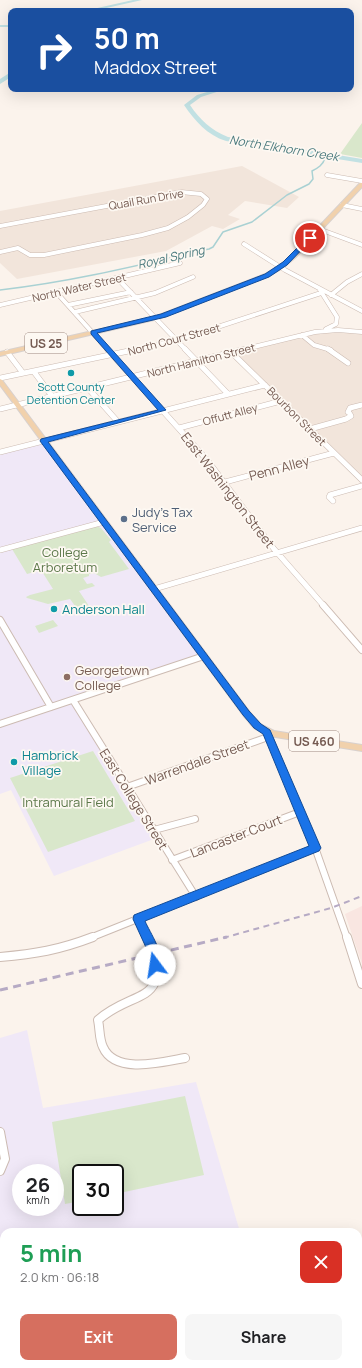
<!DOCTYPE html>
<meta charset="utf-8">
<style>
:root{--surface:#fff;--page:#f6f6f6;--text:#202124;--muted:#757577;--accent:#d66f5f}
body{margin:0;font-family:Manrope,sans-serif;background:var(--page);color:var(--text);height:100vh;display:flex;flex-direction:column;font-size:15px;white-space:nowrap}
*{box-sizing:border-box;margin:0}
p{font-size:13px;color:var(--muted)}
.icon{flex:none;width:22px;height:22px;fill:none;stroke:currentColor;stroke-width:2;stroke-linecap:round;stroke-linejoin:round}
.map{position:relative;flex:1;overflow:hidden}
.drawer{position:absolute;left:0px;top:1228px;width:362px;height:140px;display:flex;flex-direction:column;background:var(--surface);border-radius:12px 12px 0 0;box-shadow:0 4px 16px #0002}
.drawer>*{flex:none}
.hud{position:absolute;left:8px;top:8px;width:346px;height:84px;border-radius:8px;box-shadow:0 4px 16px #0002;background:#1a4fa0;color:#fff;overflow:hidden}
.speed{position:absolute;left:12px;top:1164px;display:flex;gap:8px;font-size:20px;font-weight:700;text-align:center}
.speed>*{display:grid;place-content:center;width:52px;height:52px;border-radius:50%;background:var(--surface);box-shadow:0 4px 16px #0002;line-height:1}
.speed small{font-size:10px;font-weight:400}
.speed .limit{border:2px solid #111;border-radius:6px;background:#fff;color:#111}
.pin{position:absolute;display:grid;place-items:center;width:34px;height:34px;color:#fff;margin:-17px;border:2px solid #fff;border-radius:50%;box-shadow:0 1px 4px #0007}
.me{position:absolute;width:44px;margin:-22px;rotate:346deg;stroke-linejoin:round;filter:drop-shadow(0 0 3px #0008)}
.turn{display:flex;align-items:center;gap:14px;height:84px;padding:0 20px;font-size:18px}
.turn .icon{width:52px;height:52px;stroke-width:2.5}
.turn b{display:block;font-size:28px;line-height:34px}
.round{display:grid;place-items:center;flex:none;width:42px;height:42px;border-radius:8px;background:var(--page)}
.summary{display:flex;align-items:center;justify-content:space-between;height:68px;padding:0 20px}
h1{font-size:24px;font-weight:700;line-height:30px;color:#1e9e55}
.action{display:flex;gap:8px;margin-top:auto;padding:8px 20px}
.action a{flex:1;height:46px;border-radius:8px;background:var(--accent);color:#fff;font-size:16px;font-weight:700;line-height:46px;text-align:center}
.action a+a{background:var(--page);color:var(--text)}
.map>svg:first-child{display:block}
</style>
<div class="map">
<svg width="362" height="1368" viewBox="0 0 362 1368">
<rect width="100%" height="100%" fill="#fbf3ec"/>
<path fill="#f2e5db" d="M242,166L299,197L287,208L245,201L228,215L240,219L223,229L212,226L166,251L17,279L0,263V211Z
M341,331L362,333V476L234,353L320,333Z"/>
<path fill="#f9e6e1" d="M362,906V964L345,914Z"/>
<path fill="#f0e8f7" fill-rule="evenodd" d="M41,442L201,655L69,699L154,839L54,876L11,790L0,794V452Z
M27,1030L43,1108L196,1082L240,1232H4V1364H338V1368H0V1038ZM21,1173H55V1207H21ZM81,1173H115V1207H81Z"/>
<path fill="#d9e7cb" d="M362,123V158L340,154Z
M96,526L101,528L111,540L109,542L129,569L101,577L94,573L89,574V576L83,578L87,584L92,583L95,586L79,591L89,606L78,610L70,599L48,604L27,598L26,597L30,595L53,589L41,570L27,574L12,549Z
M53,620L58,626L39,633L35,626Z
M93,751L135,821L48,852L10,778Z
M185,1096L204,1175L115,1194V1173H81V1201L65,1204L52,1122Z
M4,1308V1364H52L55,1368H0V1312Z"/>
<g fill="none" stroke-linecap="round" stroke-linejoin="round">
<path stroke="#a9d1d3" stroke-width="1.5" d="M0,290C71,282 140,265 209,249L213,247L223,232L252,222L287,195L309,184L313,179L312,171C318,168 323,165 325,158L322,154"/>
<path fill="#c2e1e3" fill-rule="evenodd" d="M133,0H142L93,11H84Z
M0,25H11V27H0Z
M11,72V77L0,84V79Z
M217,89H226L201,97L190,105C200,120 211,130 228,137L362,159V163L226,141C207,135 195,121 184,105L197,95Z"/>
<g stroke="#ccbbb2" stroke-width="5">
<path id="minor-far3" d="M327,175L362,181
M342,205L362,209
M0,226L181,192L201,194L207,199L203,205L188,217L168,228L142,235L44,255H30L18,248L0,252
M319,229L362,245
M244,244L285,270L362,311
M117,278L186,350
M320,290L337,317L336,324L326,329
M56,292L108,350
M331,295L347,282L362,274
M0,305L180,263
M68,305L131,292
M75,312L155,293L193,277
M302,335L314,345L331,350
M134,350L181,339L321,293
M241,350L315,332L338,330L362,332"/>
</g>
<g stroke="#ccbbb2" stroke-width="6">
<path id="minor-far2" d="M107,349L208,461L274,549L324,606
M185,349L228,394
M328,349L348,363
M7,352L23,373
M231,352L362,480
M34,372L52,396
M0,378L138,349
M87,387L118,422
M0,409L245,349
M348,412L350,408L362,405
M179,428L281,401
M310,429L346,419L351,416L350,414
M0,452L265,385
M225,482L334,453
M333,501L329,497L330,495L362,486
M0,550L104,522
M154,589L362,528"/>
</g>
<g stroke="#ccbbb2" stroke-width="8">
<path id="minor-far1" d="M323,605L362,650
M0,620L51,707
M73,700L196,897
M0,724L204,656
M267,732L312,839L347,938
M127,787L268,737
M154,830L195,819
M172,860L300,812
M138,919L147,938
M90,938L315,848"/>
</g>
<g stroke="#ccbbb2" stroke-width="10">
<path id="minor" d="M147,937C175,1006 134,988 98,1020C100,1029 99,1039 103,1047C115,1075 163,1062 185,1058
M347,937L362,984
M0,957C35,954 59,950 93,937
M0,1132L5,1159L0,1171"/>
</g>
<g stroke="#d8d1ce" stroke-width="2">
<path id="major" d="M360,183H362V187L296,257L283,268L269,276L158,319L0,356V352L154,317L265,274L279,266L292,255Z
M0,379L2,380L249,711L260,724L274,731L362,745V751L269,736L254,728L243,715L0,385Z"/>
</g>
<use href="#minor-far3" stroke="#fff" stroke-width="4"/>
<use href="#minor-far2" stroke="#fff" stroke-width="5"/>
<use href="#minor-far1" stroke="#fff" stroke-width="6"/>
<use href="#minor" stroke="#fff" stroke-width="8"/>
<use href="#major" fill="#f1d1ac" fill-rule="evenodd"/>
<path stroke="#b6aac4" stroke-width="2" stroke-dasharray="6 4.5" stroke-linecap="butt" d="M223,938L331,908L362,896"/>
<path stroke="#b6aac4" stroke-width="3" stroke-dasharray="8 5.5" stroke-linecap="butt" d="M0,990L227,937"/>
</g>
<path fill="#1a73e8" stroke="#114b97" d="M308,237L313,238L287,265L269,277L166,317L97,333L166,410L48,442L249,711L261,724L270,730L321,848L319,851L145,921C150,933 166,955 159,969L155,970L151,969L149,954L133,919L134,915L309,846L263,734L254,728L243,715L40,441L41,439L158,410L91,334V331L161,314L265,274L283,262Z"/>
<g fill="#0f9aa8" stroke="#fdf8f2" stroke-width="1.5">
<circle cx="71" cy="373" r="4"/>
<circle cx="54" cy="609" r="4"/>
<circle cx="14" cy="762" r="4"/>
</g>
<circle fill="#5c6f8a" stroke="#fdf8f2" stroke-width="1.5" cx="124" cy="519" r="4"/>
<circle fill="#8d6e63" stroke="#fdf8f2" stroke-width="1.5" cx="67" cy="677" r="4"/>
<g text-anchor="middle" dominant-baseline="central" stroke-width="3.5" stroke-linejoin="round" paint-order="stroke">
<g font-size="11" fill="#745a51" stroke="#fdf8f2">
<text transform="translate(146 199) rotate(-10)">Quail Run Drive</text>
<text transform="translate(79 287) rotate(-13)">North Water Street</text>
<text transform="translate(174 339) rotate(-15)">North Court Street</text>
<text transform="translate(201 360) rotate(-14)">North Hamilton Street</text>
<text transform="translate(230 414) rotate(-15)">Offutt Alley</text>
<text transform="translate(297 416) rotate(45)">Bourbon Street</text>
</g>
<g font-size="11" fill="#0d838f" stroke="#fdf8f2">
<text x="71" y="386">Scott County<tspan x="71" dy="13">Detention Center</tspan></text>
</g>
<g font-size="12" font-style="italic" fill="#49797d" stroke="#fdf8f2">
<text transform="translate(284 148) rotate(9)">North Elkhorn Creek</text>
<text transform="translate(171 257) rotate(-13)">Royal Spring</text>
</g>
<g fill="#fdf8f2" stroke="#9d8981" stroke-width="1">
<rect x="25" y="333" width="42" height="20" rx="3"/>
<rect x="289" y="731" width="50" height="20" rx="3"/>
</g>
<g font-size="12" font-weight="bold" fill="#745a51">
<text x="46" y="343">US 25</text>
<text x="314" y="741">US 460</text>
</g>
<g font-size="13" fill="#745a51" stroke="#fdf8f2">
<text transform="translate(279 468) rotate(-15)">Penn Alley</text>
<text transform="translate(228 490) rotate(52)">East Washington Street</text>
<text transform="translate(197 762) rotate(-20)">Warrendale Street</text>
<text transform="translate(134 799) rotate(58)">East College Street</text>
<text transform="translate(236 836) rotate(-21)">Lancaster Court</text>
</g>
<g font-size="13" fill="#4e5e75" stroke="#fdf8f2" text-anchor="start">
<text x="132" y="512">Judy's Tax<tspan x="132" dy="15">Service</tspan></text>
</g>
<g font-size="13" fill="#5c784a" stroke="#fdf8f2">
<text x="65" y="552">College<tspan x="65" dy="15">Arboretum</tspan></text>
<text x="68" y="802">Intramural Field</text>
</g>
<g font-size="13" fill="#0d838f" stroke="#fdf8f2" text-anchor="start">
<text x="62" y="609">Anderson Hall</text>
<text x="22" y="755">Hambrick<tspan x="22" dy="15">Village</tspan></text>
</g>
<g font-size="13" fill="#785e54" stroke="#fdf8f2" text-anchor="start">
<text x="75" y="670">Georgetown<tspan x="75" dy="15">College</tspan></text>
</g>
</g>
</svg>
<div class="speed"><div>26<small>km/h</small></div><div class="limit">30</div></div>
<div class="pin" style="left:310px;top:238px;background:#d93025"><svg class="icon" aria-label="arrive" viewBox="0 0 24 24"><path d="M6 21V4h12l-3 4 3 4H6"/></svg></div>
<svg class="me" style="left:155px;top:965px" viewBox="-20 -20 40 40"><circle r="19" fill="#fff"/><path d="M0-13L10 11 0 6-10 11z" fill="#1a73e8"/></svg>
<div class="hud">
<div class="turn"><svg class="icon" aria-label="right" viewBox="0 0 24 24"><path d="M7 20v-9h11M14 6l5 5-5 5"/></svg><div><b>50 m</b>Maddox Street</div></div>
</div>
<section class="drawer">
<div class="summary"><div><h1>5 min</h1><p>2.0 km · 06:18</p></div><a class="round" style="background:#d93025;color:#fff"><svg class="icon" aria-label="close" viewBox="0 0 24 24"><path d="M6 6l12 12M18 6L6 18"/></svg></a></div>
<div class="action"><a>Exit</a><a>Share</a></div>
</section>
</div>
